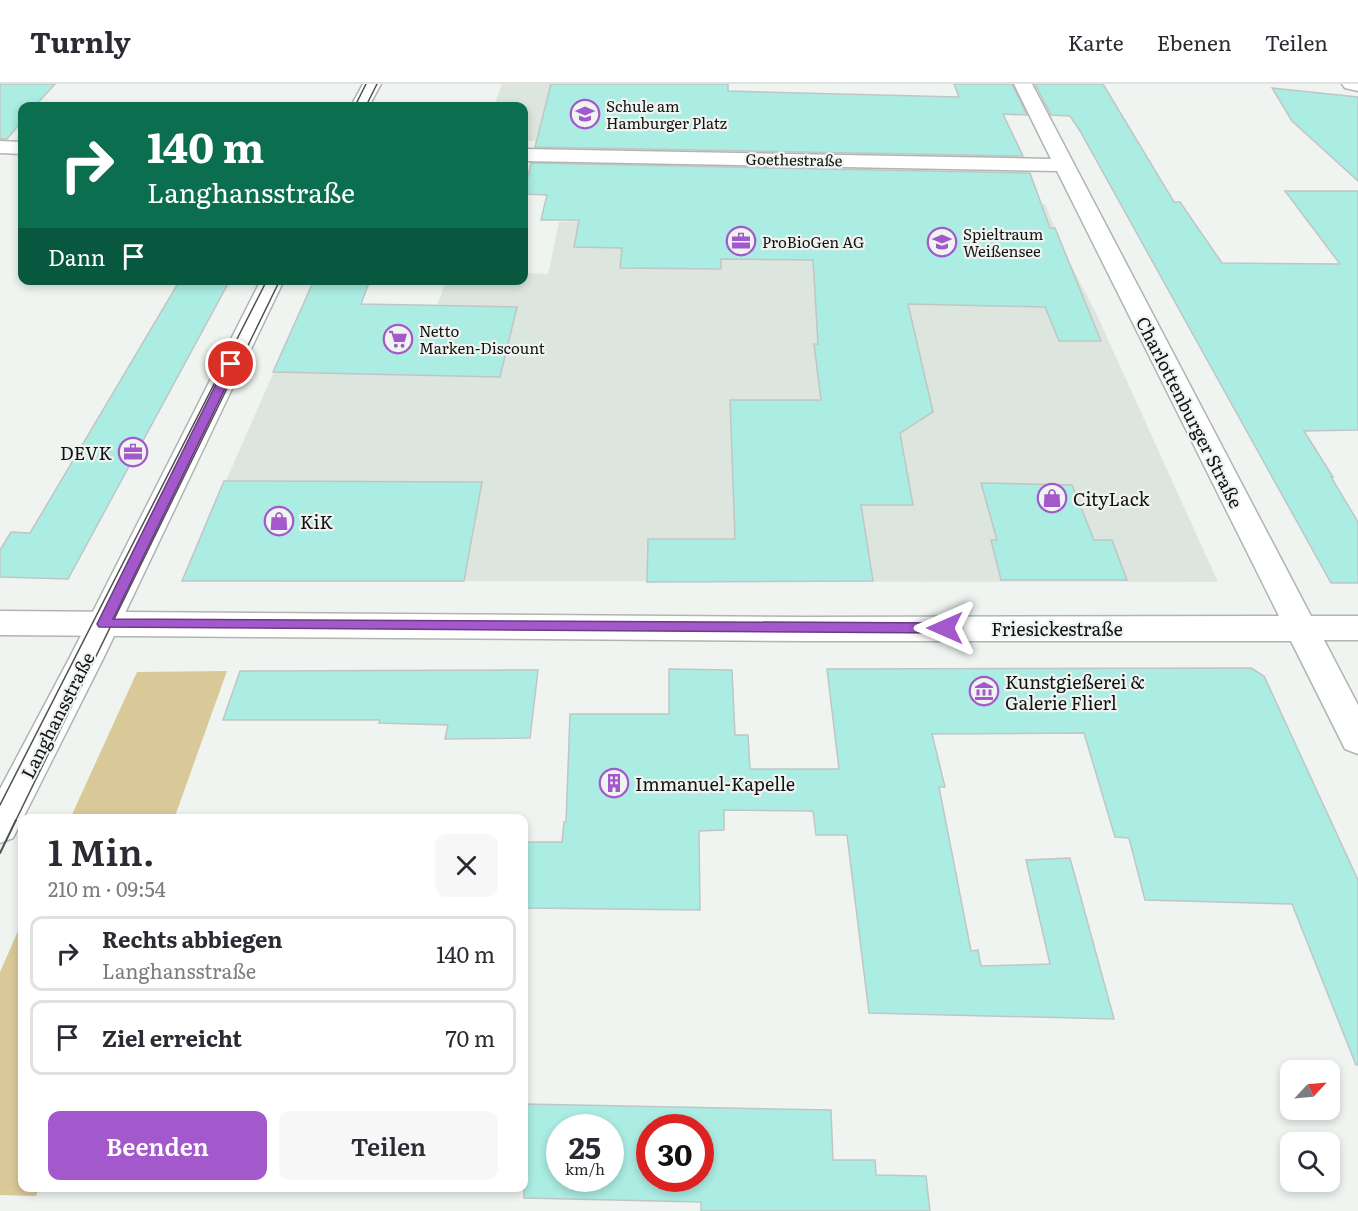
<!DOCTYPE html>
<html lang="de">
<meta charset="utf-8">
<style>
:root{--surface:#fff;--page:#f7f7f7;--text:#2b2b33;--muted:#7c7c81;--line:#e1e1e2;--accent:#a359cc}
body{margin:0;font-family:Literata,serif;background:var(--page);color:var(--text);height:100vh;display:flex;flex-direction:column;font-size:22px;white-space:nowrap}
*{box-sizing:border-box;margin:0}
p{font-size:20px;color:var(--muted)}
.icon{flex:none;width:33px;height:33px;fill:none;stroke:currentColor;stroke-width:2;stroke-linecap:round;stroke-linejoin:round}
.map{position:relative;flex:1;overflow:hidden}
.details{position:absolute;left:18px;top:730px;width:510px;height:378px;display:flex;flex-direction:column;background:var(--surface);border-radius:12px;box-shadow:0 3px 9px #0003}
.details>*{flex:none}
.hud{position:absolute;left:18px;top:18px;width:510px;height:183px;border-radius:12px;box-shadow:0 3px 9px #0003;background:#0b6e4f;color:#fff;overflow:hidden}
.needle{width:39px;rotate:64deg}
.controls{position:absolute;left:1280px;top:976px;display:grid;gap:12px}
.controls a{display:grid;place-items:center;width:60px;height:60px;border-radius:12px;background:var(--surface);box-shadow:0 3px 9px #0003;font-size:30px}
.speed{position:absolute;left:546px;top:1030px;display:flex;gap:12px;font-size:30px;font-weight:700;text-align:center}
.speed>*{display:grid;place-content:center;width:78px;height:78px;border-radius:50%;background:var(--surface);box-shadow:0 3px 9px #0003;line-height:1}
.speed small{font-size:15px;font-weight:400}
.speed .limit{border:9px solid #d22;background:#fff;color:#111}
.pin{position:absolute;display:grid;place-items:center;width:51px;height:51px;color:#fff;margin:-26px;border:3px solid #fff;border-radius:50%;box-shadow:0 2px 6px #0007}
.me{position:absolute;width:66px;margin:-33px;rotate:270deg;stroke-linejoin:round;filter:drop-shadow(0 0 4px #0008)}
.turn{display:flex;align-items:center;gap:21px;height:126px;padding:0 30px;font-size:27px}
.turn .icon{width:78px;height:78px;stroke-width:2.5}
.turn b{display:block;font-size:42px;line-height:51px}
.then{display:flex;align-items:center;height:57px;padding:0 30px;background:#0003;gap:12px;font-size:22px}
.round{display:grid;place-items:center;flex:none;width:63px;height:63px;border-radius:12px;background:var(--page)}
.overview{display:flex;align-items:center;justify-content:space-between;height:102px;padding:0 30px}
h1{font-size:36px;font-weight:600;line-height:45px}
.cta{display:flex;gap:12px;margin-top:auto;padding:12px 30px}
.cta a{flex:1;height:69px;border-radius:12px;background:var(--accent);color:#fff;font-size:24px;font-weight:600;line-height:69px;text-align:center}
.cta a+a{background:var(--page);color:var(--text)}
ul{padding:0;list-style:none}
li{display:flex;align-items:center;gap:18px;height:75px;margin:0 12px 9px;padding:0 18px;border:3px solid var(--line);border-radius:12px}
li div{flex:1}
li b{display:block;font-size:22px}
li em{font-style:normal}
header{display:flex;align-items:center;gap:36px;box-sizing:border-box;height:84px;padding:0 30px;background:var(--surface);border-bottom:2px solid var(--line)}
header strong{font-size:28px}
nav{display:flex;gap:33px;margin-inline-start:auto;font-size:21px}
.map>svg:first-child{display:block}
</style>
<header>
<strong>Turnly</strong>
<nav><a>Karte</a><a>Ebenen</a><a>Teilen</a></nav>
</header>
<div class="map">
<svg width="1358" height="1127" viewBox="0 0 1358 1127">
<rect width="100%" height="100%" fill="#eff4f0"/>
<path fill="#dce6de" d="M502,0H648L645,59L524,57V22H494Z
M903,118L1045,120L1069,177L1096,229L1218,498L182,497L304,219L437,221L446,197L524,196V189L548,190L559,138Z"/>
<path fill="#d9c898" d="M227,587L174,735H70L137,588Z
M22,838V1104H39L36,1112L0,1111V888Z"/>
<path fill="#abece3" stroke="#c0c6c5" stroke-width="1.5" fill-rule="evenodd" d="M0,0H55L35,22H22V37L7,55H0Z
M551,0H728V7L959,13L954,0H1012L1027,31L1003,30L1023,72L535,63Z
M1035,0H1103L1174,118H1180L1222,179L1340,180L1285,107H1358V346L1304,347L1333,393H1331L1358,438V499H1331L1080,47L1070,32L1051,31Z
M1272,4L1358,13V97L1292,37Z
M531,79L1030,89L1050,144H1055L1101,257H1059L1045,223L908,220L933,328L900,349L913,421H861L873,497L647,498L648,455H735L730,316H821L814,260H818L813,176L721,175V185L620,184L622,164L574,163L579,136H541L547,111L524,110Z
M180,196H230L68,495L0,493V466L11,448L30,449Z
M314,196H370L361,220L517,223L500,293L273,288Z
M224,397L482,398L464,497H182Z
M981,399L1072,401L1094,456H1112L1127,496H1001L991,456H997Z
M1251,584L1264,592L1358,796V981H1356L1292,820L1145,816L1129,754L1115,753L1084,649L932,650L945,703H939L971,867L978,866L981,882L1050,880L1026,776L1070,774L1114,935L869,929L847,751H816L813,727L724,726V746L699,747L700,826L524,824V758H562L564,738H566L570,630H669V585L732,586L735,651H748L750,685H839L827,585Z
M538,586L530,654L445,655L448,641L379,639L380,636H223L240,587Z
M524,1020L831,1026L833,1076H875L876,1091L926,1092L930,1127H701V1118L524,1114ZM560,1044H610V1095H560ZM650,1044H700V1095H650Z"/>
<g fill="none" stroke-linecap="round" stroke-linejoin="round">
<g stroke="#b0b5b1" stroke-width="3">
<path id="minor" d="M1014,0H1032L1311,532H1358V556H1324L1358,621V670L1345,665L1291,557H806L0,551V527L806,533L1279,532L1057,87L524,77V65L1051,75Z
M0,57L22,58V70L0,69Z"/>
</g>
<g stroke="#b0b5b1" stroke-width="3">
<path id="tertiary" d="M363,0H381L369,22H351Z
M1342,0H1358V7L1345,4Z
M261,196H284L103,575L13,754L0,759V705L70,573Z"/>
</g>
<use href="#minor" fill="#fff" fill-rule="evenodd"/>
<use href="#tertiary" fill="#fff" fill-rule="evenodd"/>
<path stroke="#505250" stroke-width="1.5" d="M355,22L366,0
M366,22L377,0
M0,721L267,196
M15,738L280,196"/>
<path stroke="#505250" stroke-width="2" d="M0,769L16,736"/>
</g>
<path fill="#a359cc" stroke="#6a3a85" stroke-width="1.5" d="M231,277L237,280L113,535L945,539L952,544L945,549L99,543L97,540L226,280Z"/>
<defs>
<g id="school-ring" transform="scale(1.5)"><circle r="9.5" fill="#eff4f0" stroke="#a359cc" stroke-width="1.5"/><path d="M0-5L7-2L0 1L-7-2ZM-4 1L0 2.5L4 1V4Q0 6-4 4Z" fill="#a359cc"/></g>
<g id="office-ring" transform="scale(1.5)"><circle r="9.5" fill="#eff4f0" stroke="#a359cc" stroke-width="1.5"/><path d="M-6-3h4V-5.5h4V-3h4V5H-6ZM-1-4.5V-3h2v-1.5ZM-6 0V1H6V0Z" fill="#a359cc"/></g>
<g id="supermarket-ring" transform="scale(1.5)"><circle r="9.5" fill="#eff4f0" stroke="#a359cc" stroke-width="1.5"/><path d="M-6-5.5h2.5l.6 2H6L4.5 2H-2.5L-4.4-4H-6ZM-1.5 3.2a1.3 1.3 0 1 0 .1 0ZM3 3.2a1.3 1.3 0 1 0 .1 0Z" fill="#a359cc"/></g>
<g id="shop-ring" transform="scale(1.5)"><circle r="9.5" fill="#eff4f0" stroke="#a359cc" stroke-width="1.5"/><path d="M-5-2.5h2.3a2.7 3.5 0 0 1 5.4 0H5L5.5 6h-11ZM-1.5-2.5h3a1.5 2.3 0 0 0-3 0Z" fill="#a359cc"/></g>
<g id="museum-ring" transform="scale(1.5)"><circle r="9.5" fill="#eff4f0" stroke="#a359cc" stroke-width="1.5"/><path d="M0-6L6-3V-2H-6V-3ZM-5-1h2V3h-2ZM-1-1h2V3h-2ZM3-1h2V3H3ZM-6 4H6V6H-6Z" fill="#a359cc"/></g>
<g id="building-ring" transform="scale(1.5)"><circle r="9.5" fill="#eff4f0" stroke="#a359cc" stroke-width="1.5"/><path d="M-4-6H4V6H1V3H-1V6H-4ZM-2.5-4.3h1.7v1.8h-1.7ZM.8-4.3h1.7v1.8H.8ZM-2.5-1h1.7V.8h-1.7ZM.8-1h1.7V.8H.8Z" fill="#a359cc"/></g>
</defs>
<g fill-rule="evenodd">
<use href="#school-ring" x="585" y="30"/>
<use href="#office-ring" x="741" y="157"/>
<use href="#school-ring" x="942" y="158"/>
<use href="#supermarket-ring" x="398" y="255"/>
<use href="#office-ring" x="133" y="368"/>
<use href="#shop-ring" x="1052" y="414"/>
<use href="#shop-ring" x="279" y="437"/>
<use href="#museum-ring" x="984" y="607"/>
<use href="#building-ring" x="614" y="699"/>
</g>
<g text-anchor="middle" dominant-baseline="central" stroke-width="4.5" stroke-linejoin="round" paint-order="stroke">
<g font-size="15" fill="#121312" stroke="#eff4f0" text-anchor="start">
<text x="606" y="21">Schule am<tspan x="606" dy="17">Hamburger Platz</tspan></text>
<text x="963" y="149">Spieltraum<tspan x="963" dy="17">Weißensee</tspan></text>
<text x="762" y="157">ProBioGen AG</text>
<text x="419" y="246">Netto<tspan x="419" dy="17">Marken-Discount</tspan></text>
</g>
<g font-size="15" fill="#121312" stroke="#eff4f0">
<text transform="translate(794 75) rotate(1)">Goethestraße</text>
</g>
<g font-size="18" fill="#121312" stroke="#eff4f0">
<text transform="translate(1190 328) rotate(63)">Charlottenburger Straße</text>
<text x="1057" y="544">Friesickestraße</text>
<text transform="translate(57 631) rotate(-63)">Langhansstraße</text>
</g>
<g font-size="18" fill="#121312" stroke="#eff4f0" text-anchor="start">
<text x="112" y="368" text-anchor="end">DEVK</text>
<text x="1073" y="414">CityLack</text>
<text x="300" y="437">KiK</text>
<text x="1005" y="597">Kunstgießerei &amp;<tspan x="1005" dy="21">Galerie Flierl</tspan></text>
<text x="635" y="699">Immanuel-Kapelle</text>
</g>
</g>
</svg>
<div class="controls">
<a><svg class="needle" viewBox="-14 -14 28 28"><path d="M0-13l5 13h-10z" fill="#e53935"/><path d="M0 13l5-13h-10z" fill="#7c7c81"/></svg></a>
<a><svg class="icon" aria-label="search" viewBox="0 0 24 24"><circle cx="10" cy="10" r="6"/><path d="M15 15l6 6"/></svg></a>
</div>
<div class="speed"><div>25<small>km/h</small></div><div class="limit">30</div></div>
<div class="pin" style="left:231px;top:280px;background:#d93025"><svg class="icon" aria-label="arrive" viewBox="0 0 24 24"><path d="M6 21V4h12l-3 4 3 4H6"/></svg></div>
<svg class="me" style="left:945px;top:544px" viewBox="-20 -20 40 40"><path d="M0-17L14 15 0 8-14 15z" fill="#a359cc" stroke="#fff" stroke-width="4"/></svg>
<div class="hud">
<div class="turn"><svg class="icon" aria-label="right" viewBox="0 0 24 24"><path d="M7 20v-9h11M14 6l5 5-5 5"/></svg><div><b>140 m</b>Langhansstraße</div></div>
<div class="then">Dann<svg class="icon" aria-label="arrive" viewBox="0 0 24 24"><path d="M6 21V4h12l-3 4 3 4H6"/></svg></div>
</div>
<section class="details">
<div class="overview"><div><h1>1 Min.</h1><p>210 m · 09:54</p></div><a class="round"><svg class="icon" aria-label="close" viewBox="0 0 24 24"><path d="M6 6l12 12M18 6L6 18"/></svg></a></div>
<ul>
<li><svg class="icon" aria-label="right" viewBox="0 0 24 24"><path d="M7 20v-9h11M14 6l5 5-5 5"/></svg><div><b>Rechts abbiegen</b><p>Langhansstraße</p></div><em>140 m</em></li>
<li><svg class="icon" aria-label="arrive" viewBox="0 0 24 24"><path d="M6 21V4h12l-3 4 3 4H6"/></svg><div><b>Ziel erreicht</b></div><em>70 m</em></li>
</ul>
<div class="cta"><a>Beenden</a><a>Teilen</a></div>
</section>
</div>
